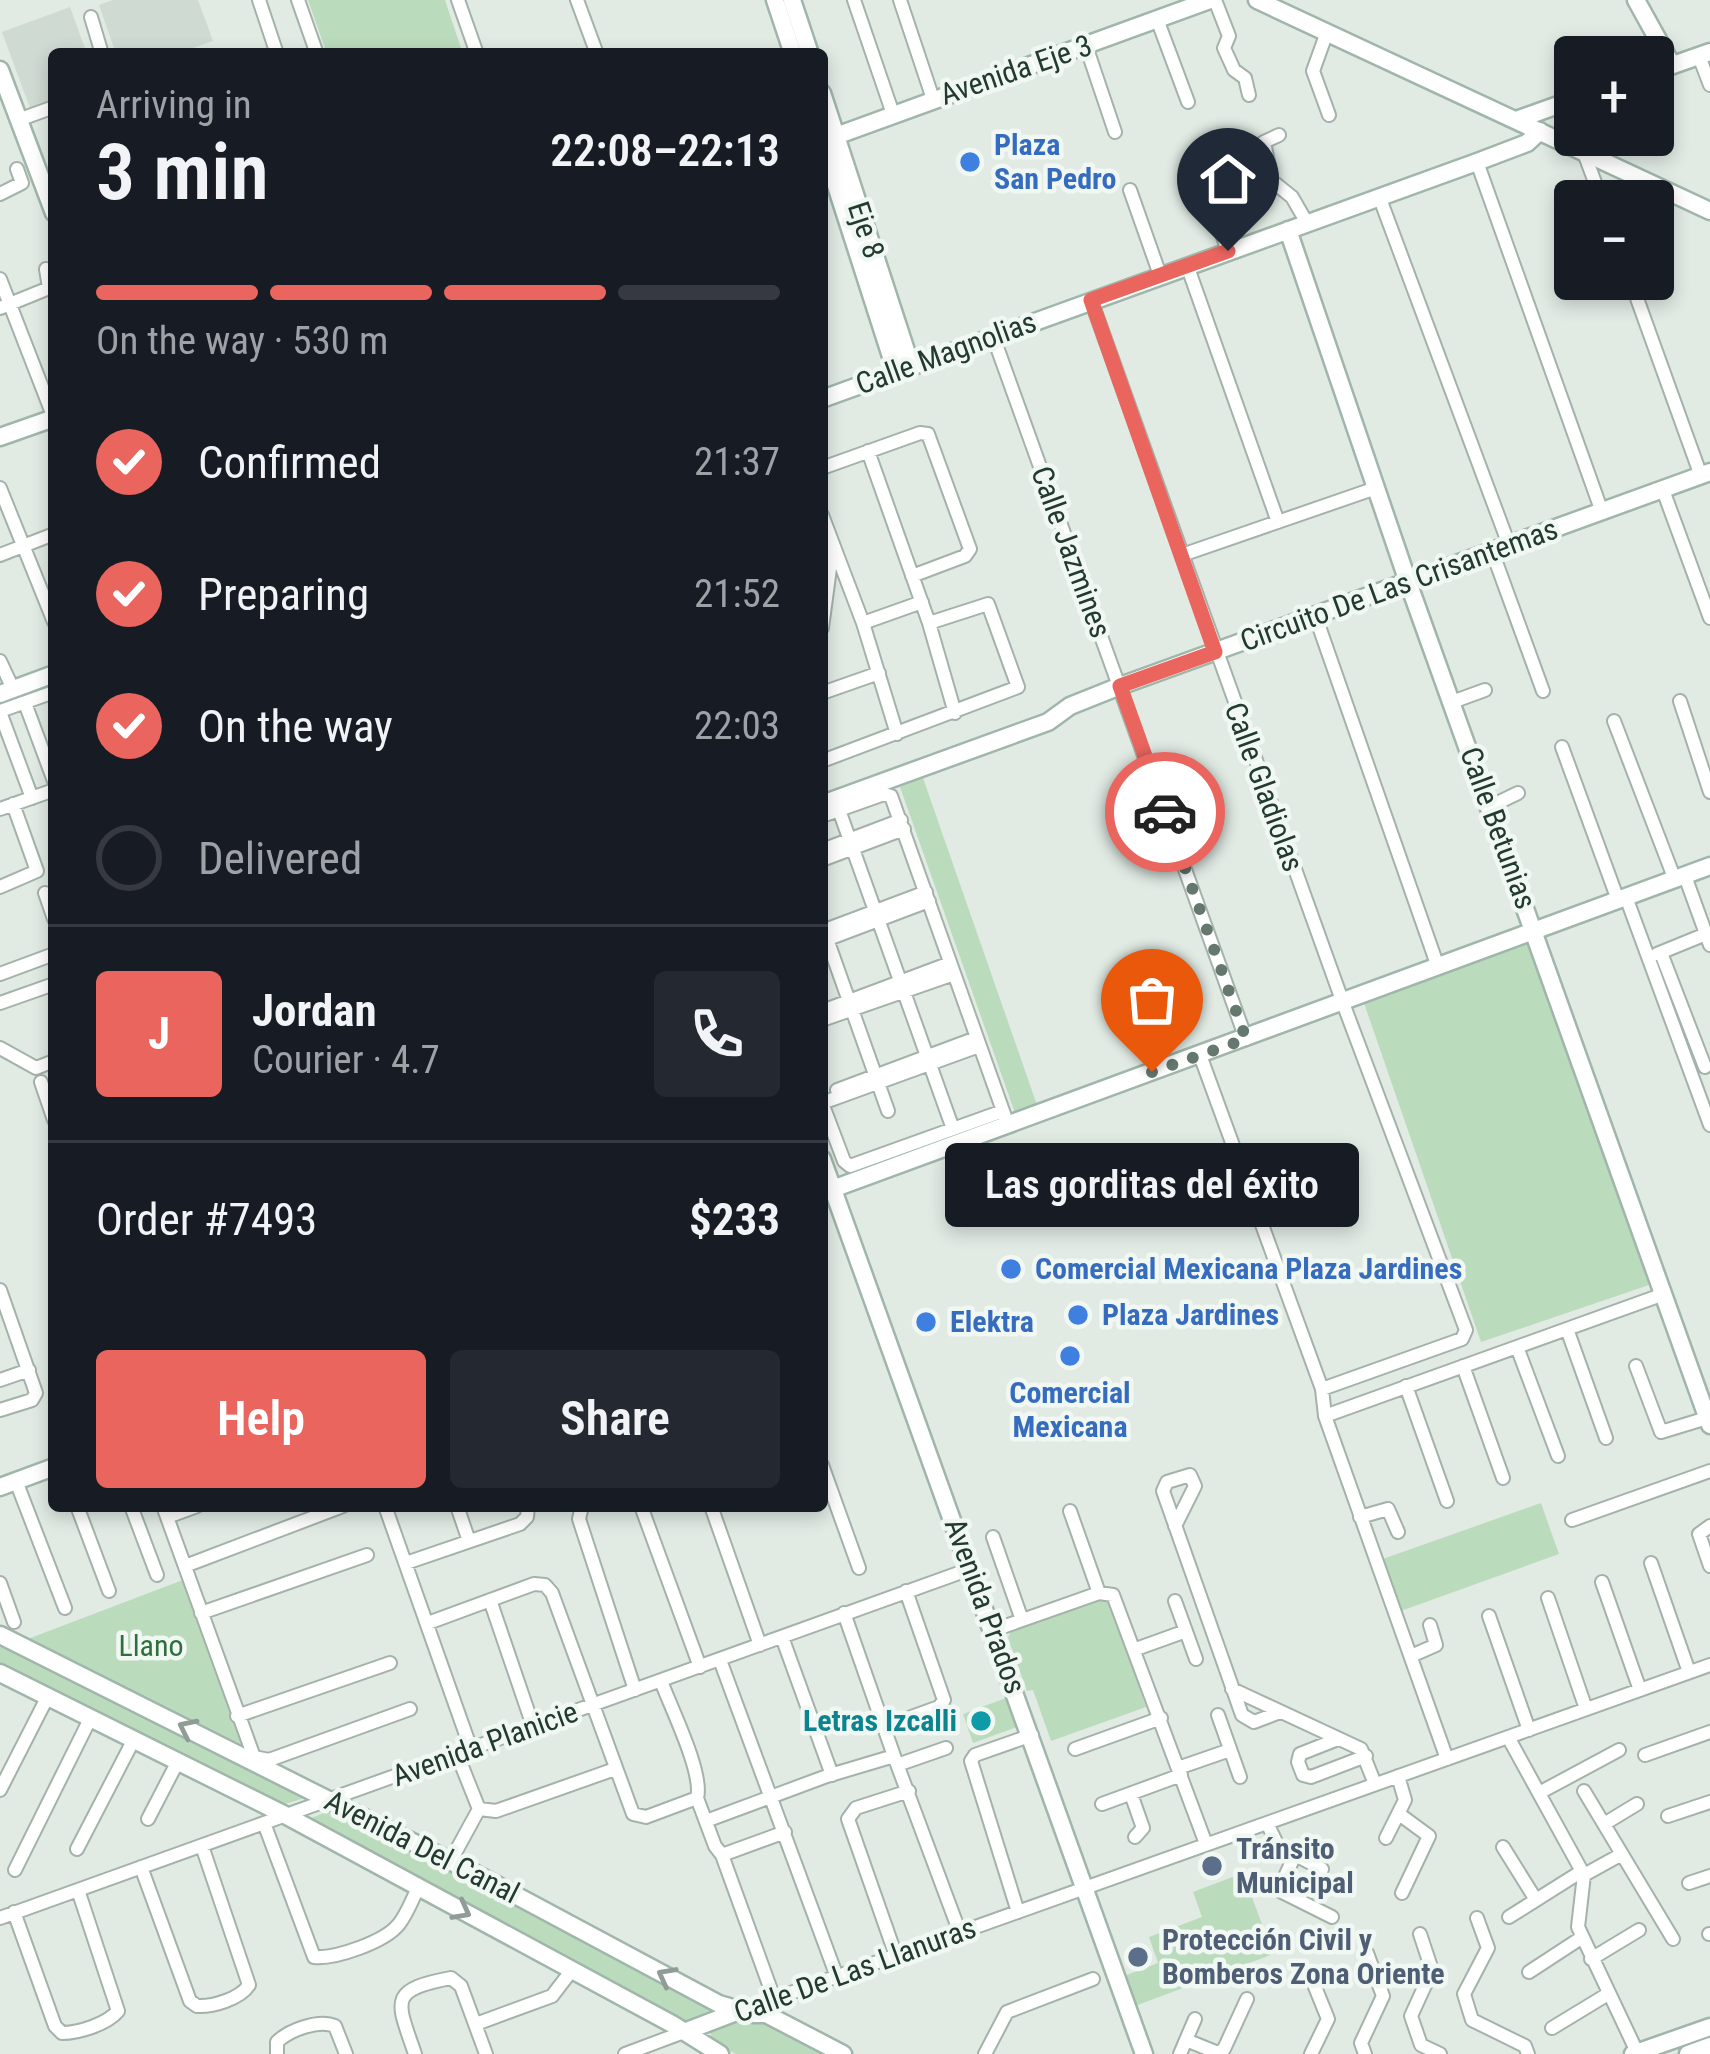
<!DOCTYPE html>
<html lang="en">
<head>
<meta charset="utf-8">
<style>
	body { margin:0; font-family:"Roboto Condensed",sans-serif; background:#242831; color:#f1f3f6; height:100vh; display:flex; flex-direction:column; font-size:45px; white-space:nowrap }
	* { box-sizing:border-box; margin:0 }
	p { font-size:39px; color:#9ea1a6 }
	.icon { flex:none; width:66px; height:66px; fill:none; stroke:currentColor; stroke-width:2; stroke-linecap:round; stroke-linejoin:round }
	.map { position:relative; flex:1; overflow:hidden }
	.drawer { position:absolute; left:48px; top:48px; width:780px; height:1464px; display:flex; flex-direction:column; background:#171b24; border-radius:12px; box-shadow:0 6px 18px #0003 }
	.drawer>* { flex:none }
	.controls { position:absolute; left:1554px; top:36px; display:grid; gap:24px }
	.controls a { display:grid; place-items:center; width:120px; height:120px; border-radius:12px; background:#171b24; box-shadow:0 6px 18px #0003; font-size:60px }
	.pin { position:absolute; display:grid; place-items:center; width:102px; height:102px; color:#fff; margin:-123px -51px; border-radius:50% 50% 50% 0; rotate:-45deg; box-shadow:0 0 12px #0007 }
	.pin .icon { rotate:45deg }
	.courier { position:absolute; display:grid; place-items:center; width:120px; height:120px; margin:-60px; border:9px solid #eb655f; border-radius:50%; background:#fff; color:#222; box-shadow:0 3px 15px #0007 }
	.bubble { position:absolute; height:84px; border-radius:12px; background:#171b24; box-shadow:0 6px 18px #0003; font-size:39px; font-weight:600; line-height:84px; text-align:center }
	.overview em { font-style:normal; font-weight:600 }
	.overview div { display:flex; flex-direction:column-reverse }
	.overview { display:flex; align-items:center; justify-content:space-between; height:204px; padding:0 48px }
	h1 { font-size:78px; font-weight:600; line-height:90px }
	.bar { display:grid; grid-template-columns:repeat(4,1fr); gap:18px 12px; align-content:center; height:144px; padding:0 48px }
	.bar i { height:15px; border-radius:9px; background:#363941 }
	.bar .current { background:#eb655f }
	.bar p { grid-column:span 4 }
	.line { display:flex; align-items:center; gap:30px; padding:0 48px; border-top:3px solid #363941 }
	.line div { flex:1 }
	.round { display:grid; place-items:center; flex:none; width:126px; height:126px; border-radius:12px; background:#242831 }
	ol { padding:0 48px; list-style:none }
	li { display:flex; align-items:center; gap:36px; height:132px }
	li p { margin-inline-start:auto }
	li .icon { padding:12px; border-radius:50%; background:#eb655f; color:#fff; stroke-width:4 }
	li:last-child { color:#9ea1a6 }
	li i { width:66px; height:66px; border:6px solid #363941; border-radius:50% }
	.button { display:flex; gap:24px; margin-top:auto; padding:24px 48px }
	.button a { flex:1; height:138px; border-radius:12px; background:#eb655f; color:#fff; font-size:48px; font-weight:600; line-height:138px; text-align:center }
	.button a+a { background:#242831; color:#f1f3f6 }
	.map>svg:first-child { display:block }
</style>
</head>
<body>
<div class="map">
<svg width="1710" height="2054" viewBox="0 0 1710 2054">
	<rect width="100%" height="100%" fill="#e1ebe4"/>
	<!-- built -->
	<path fill="#cfdad3" d="M 113,0 L 198,0 L 213,41 L 176,54 L 116,54 L 99,5 Z
		M 70,7 L 87,54 L 54,54 L 54,99 L 30,108 L 2,32 Z"/>
	<!-- green -->
	<path fill="#bbdbbd" d="M 308,0 L 445,0 L 463,54 L 327,54 Z
		M 923,778 L 1037,1105 L 1015,1113 L 900,787 Z
		M 1529,944 L 1649,1285 L 1481,1342 L 1364,1003 Z
		M 1541,1503 L 1559,1554 L 1398,1612 L 1380,1560 Z
		M 183,1580 L 243,1745 L 25,1640 Z
		M 1102,1597 L 1110,1603 L 1146,1707 L 1051,1741 L 1033,1690 L 1027,1691 L 1008,1638 L 1012,1629 Z
		M 0,1642 L 311,1796 L 285,1804 L 0,1664 Z
		M 1006,1698 L 1017,1727 L 973,1743 L 963,1714 Z
		M 334,1809 L 716,2012 L 679,2029 L 309,1819 Z
		M 1243,1873 L 1273,1954 L 1135,2006 L 1124,1976 L 1158,1963 L 1149,1937 L 1202,1917 L 1193,1892 Z
		M 739,2018 L 767,2019 L 831,2054 L 736,2054 L 713,2042 L 709,2028 Z"/>
	<g fill="none" stroke-linecap="round" stroke-linejoin="round">
		<defs>
			<path id="street" d="M 259,0 L 277,54
				M 298,0 L 317,54
				M 458,0 L 477,54
				M 577,0 L 597,54
				M 854,0 L 893,114
				M 900,0 L 933,99
				M 1215,0 L 1229,36 L 1224,48 L 1234,70 L 1245,78 L 1249,95
				M 91,17 L 102,54
				M 1157,19 L 1188,102
				M 1327,32 L 1313,71 L 1329,115
				M 1086,46 L 1115,132
				M 1699,56 L 1710,85
				M 18,120 L 54,107
				M 1279,135 L 1264,142 L 1272,181 L 1292,197 L 1307,223
				M 1584,153 L 1602,201
				M 1477,162 L 1602,512
				M 1199,168 L 1228,251
				M 1130,190 L 1160,275
				M 0,194 L 22,183 L 17,169
				M 1379,196 L 1509,545
				M 1187,265 L 1278,522
				M 0,279 L 54,418
				M 1630,279 L 1701,476
				M 1091,300 L 1343,1003 L 1466,1330 L 1462,1339 L 1322,1389
				M 0,308 L 49,288 L 46,269
				M 993,336 L 1246,1039
				M 868,451 L 929,623 L 955,713
				M 822,468 L 920,433 L 928,434 L 970,549 L 965,556 L 912,576
				M 0,488 L 54,622
				M 1663,490 L 1710,618
				M 822,515 L 863,623 L 897,734
				M 1492,551 L 1543,691
				M 0,555 L 54,534
				M 1182,555 L 1376,488
				M 1315,615 L 1438,967
				M 863,623 L 922,602
				M 822,628 L 833,546
				M 0,661 L 13,689
				M 822,693 L 879,673
				M 1680,701 L 1710,792
				M 1452,702 L 1485,690
				M 25,703 L 54,781
				M 0,711 L 54,692
				M 0,712 L 32,798
				M 1614,721 L 1675,880
				M 1562,747 L 1618,900
				M 822,761 L 1018,687 L 988,604 L 929,623
				M 1491,806 L 1518,793
				M 0,809 L 54,790
				M 839,810 L 953,1129
				M 822,816 L 884,794 L 891,796 L 1008,1125
				M 822,850 L 901,820
				M 822,860 L 904,829
				M 1685,876 L 1710,945
				M 0,887 L 37,871 L 13,804
				M 45,893 L 54,919
				M 1626,897 L 1710,1125
				M 822,925 L 888,1111
				M 822,931 L 926,892
				M 823,941 L 929,901
				M 1661,953 L 1705,1067
				M 1657,954 L 1706,934
				M 0,974 L 54,954
				M 0,1003 L 54,984
				M 822,1011 L 950,963
				M 822,1020 L 954,974
				M 0,1048 L 36,1068 L 54,1061
				M 1200,1055 L 1322,1389 L 1325,1416 L 1447,1759
				M 41,1082 L 54,1120
				M 837,1090 L 976,1038
				M 822,1103 L 844,1161 L 850,1166 L 1003,1111
				M 822,1103 L 979,1046
				M 0,1290 L 36,1393 L 32,1400 L 0,1410
				M 1567,1329 L 1606,1438
				M 1517,1347 L 1558,1456
				M 1463,1366 L 1503,1478
				M 1636,1366 L 1661,1432 L 1707,1418
				M 0,1380 L 29,1370
				M 1406,1386 L 1447,1501
				M 1325,1416 L 1664,1294
				M 822,1465 L 859,1568
				M 16,1481 L 65,1608
				M 77,1506 L 109,1591
				M 131,1506 L 157,1575
				M 163,1506 L 254,1757 L 269,1760 L 410,1709
				M 385,1506 L 471,1749
				M 457,1506 L 469,1541
				M 582,1506 L 579,1519 L 635,1690
				M 641,1506 L 700,1667
				M 711,1506 L 760,1645
				M 1070,1511 L 1099,1593
				M 167,1517 L 197,1506
				M 1360,1517 L 1388,1509 L 1398,1532
				M 1572,1520 L 1710,1471
				M 1175,1526 L 1195,1486 L 1190,1475 L 1167,1482 L 1163,1491 L 1242,1715 L 1254,1722 L 1280,1712
				M 1710,1526 L 1699,1534 L 1710,1566
				M 993,1537 L 1022,1620
				M 406,1563 L 520,1524 L 527,1517 L 528,1506
				M 1651,1563 L 1689,1672
				M 185,1566 L 343,1506
				M 1602,1582 L 1640,1690
				M 0,1583 L 14,1622
				M 1548,1598 L 1586,1709
				M 490,1600 L 533,1726
				M 1175,1601 L 1196,1659
				M 201,1613 L 367,1555
				M 1489,1616 L 1529,1730
				M 428,1623 L 534,1584 L 545,1585 L 552,1593 L 633,1814 L 646,1817 L 697,1798
				M 994,1630 L 1099,1593 L 1113,1595 L 1206,1844
				M 782,1637 L 832,1775
				M 1136,1649 L 1186,1631
				M 1411,1656 L 1436,1645 L 1430,1625
				M 720,1660 L 837,1977
				M 661,1681 C 671,1708 704,1774 697,1798 L 715,1846 L 722,1855 L 775,2001
				M 1232,1689 L 1361,1749 L 1375,1784
				M 1218,1715 L 1240,1777
				M 237,1716 L 390,1663
				M 884,1727 L 939,1707 L 944,1700 L 906,1591
				M 1508,1737 L 1584,1875 L 1578,1927 L 1637,2052
				M 1338,1739 L 1300,1754 L 1298,1762 L 1303,1775 L 1311,1777 L 1366,1756
				M 1075,1749 L 1161,1718
				M 457,1754 L 479,1809
				M 1645,1755 L 1710,1732
				M 894,1756 L 960,1933
				M 900,1764 L 946,1748
				M 1178,1768 L 1230,1750
				M 0,1790 L 47,1698
				M 1584,1791 L 1673,1939
				M 1539,1793 L 1619,1750
				M 1131,1794 L 1143,1828 L 1135,1837
				M 1102,1804 L 1181,1775
				M 479,1809 L 496,1811 L 615,1769
				M 1399,1814 L 1429,1836 L 1402,1893
				M 1668,1816 L 1710,1802
				M 148,1819 L 177,1763
				M 706,1821 L 827,1776 L 894,1756 L 844,1613
				M 264,1823 L 314,1957 C 335,1959 385,1942 399,1924 C 407,1914 412,1900 418,1888
				M 1267,1823 L 1278,1846 L 1322,1869
				M 1604,1824 L 1637,1804
				M 1386,1838 L 1405,1800 L 1398,1776
				M 1503,1847 L 1536,1900
				M 77,1849 L 133,1741
				M 722,1855 L 785,1832
				M 1295,1855 L 1281,1885 L 1282,1892 L 1332,1917
				M 450,1862 L 479,1809
				M 141,1867 L 190,2001 L 197,2006 C 212,2007 240,1999 249,1985 L 202,1846
				M 15,1870 L 90,1719
				M 1584,1875 L 1622,1854
				M 1689,1883 L 1710,1876
				M 14,1912 L 55,2026 L 62,2033 C 79,2033 107,2024 118,2011 L 78,1890
				M 1018,1912 L 971,1761 L 975,1755 L 1032,1735
				M 1509,1917 L 1582,1871
				M 0,1918 L 970,1569
				M 1477,1918 L 1488,1948 L 1464,1994 L 1472,2020 L 1525,2046 L 1528,2054
				M 1420,1934 L 1432,1970 L 1411,2016 L 1421,2045 L 1440,2054
				M 1709,1934 L 1710,1934
				M 896,1956 L 848,1819 L 856,1808 L 909,1791
				M 1591,1959 L 1639,1930
				M 1529,1972 L 1581,1938
				M 754,2006 L 1710,1665
				M 476,2024 L 552,1996 L 572,1970
				M 1552,2028 L 1608,1994
				M 1186,2040 L 1218,2053 L 1224,2049 L 1247,1999
				M 277,2054 L 277,2042 C 289,2030 319,2019 335,2026 L 346,2054
				M 415,2054 C 397,2001 387,1990 451,1978 L 461,1986 L 486,2054
				M 625,2054 L 684,2032
				M 985,2054 L 1007,2012 L 1093,1979
				M 1180,2054 L 1195,2019
				M 1311,2054 L 1328,2019 L 1311,1977
				M 1365,2054 L 1361,2043 L 1383,1996 L 1367,1953"/>
			<path id="secondary" d="M 775,0 L 793,54
				M 792,0 L 810,54
				M 1257,0 L 1710,211
				M 1636,0 L 1672,65
				M 0,70 L 54,213
				M 1653,72 L 1710,52
				M 822,93 L 911,366
				M 1516,120 L 1575,99
				M 822,141 L 1210,0
				M 822,142 L 896,372
				M 1288,230 L 1408,582 L 1710,1425
				M 822,399 L 1477,162 L 1527,143 L 1540,131
				M 0,437 L 54,418
				M 0,694 L 54,674
				M 822,804 L 1048,722 L 1070,706 L 1120,686 L 1710,472
				M 822,1159 L 1144,2054
				M 827,1191 L 1710,866
				M 0,1487 L 54,1467
				M 0,1635 L 476,1874 L 719,2004 L 753,2014 L 766,2014 L 843,2054
				M 0,1673 L 285,1815 L 672,2024 L 720,2054
				M 684,2032 L 739,2011
				M 1633,2054 L 1710,2027
				M 1688,2054 L 1710,2046"/>
		</defs>
		<!-- street casing -->
		<use href="#street" stroke="#a4b2aa" stroke-width="16"/>
		<!-- secondary casing -->
		<use href="#secondary" stroke="#a0b6aa" stroke-width="21"/>
		<!-- street -->
		<use href="#street" stroke="#fff" stroke-width="12"/>
		<!-- secondary -->
		<use href="#secondary" stroke="#fff" stroke-width="16"/>
	</g>
	<!-- one-way arrows -->
	<defs><path id="oneway-chevron" d="M-2-3.5L2.5 0L-2 3.5" fill="none" stroke-width="1.6" stroke-linecap="round" stroke-linejoin="round" transform="scale(3)"/></defs>
	<g stroke="#909c97">
		<use href="#oneway-chevron" transform="translate(187 1728) rotate(-154)"/>
		<use href="#oneway-chevron" transform="translate(462 1911) rotate(28)"/>
		<use href="#oneway-chevron" transform="translate(666 1976) rotate(-152)"/>
	</g>
	<g fill="none" stroke-linecap="round" stroke-linejoin="round">
		<!-- done -->
		<path stroke="#65786e" stroke-width="12" stroke-dasharray="0 21.6" d="M 1152,1072 L 1246,1039 L 1165,812"/>
		<!-- route -->
		<path stroke="#eb655f" stroke-width="15" d="M 1165,812 L 1120,686 L 1215,652 L 1091,300 L 1228,251"/>
	</g>
	<!-- markers -->
	<g fill="#3f7fe0" stroke="#f1f7f3" stroke-width="4.5">
		<circle cx="970" cy="162" r="12"/>
		<circle cx="1011" cy="1269" r="12"/>
		<circle cx="1078" cy="1315" r="12"/>
		<circle cx="926" cy="1322" r="12"/>
		<circle cx="1070" cy="1356" r="12"/>
	</g>
	<circle fill="#0f9aa8" stroke="#f1f7f3" stroke-width="4.5" cx="981" cy="1721" r="12"/>
	<g fill="#5c6f8a" stroke="#f1f7f3" stroke-width="4.5">
		<circle cx="1212" cy="1866" r="12"/>
		<circle cx="1138" cy="1957" r="12"/>
	</g>
	<g text-anchor="middle" stroke-width="9" stroke-linejoin="round" paint-order="stroke">
		<!-- street labels -->
		<g font-size="30" fill="#223a2f" stroke="#f1f7f3">
			<text transform="translate(1016 70) rotate(-19)" y="10">Avenida Eje 3</text>
			<text transform="translate(866 230) rotate(72)" y="10">Eje 8</text>
			<text transform="translate(946 353) rotate(-20)" y="10">Calle Magnolias</text>
			<text transform="translate(1071 552) rotate(70)" y="10">Calle Jazmines</text>
			<text transform="translate(1399 585) rotate(-20)" y="10">Circuito De Las Crisantemas</text>
			<text transform="translate(1264 787) rotate(70)" y="10">Calle Gladiolas</text>
			<text transform="translate(1498 828) rotate(70)" y="10">Calle Betunias</text>
			<text transform="translate(985 1606) rotate(70)" y="10">Avenida Prados</text>
			<text transform="translate(485 1744) rotate(-20)" y="10">Avenida Planicie</text>
			<text transform="translate(422 1847) rotate(27)" y="10">Avenida Del Canal</text>
			<text transform="translate(855 1970) rotate(-20)" y="10">Calle De Las Llanuras</text>
		</g>
		<!-- shop labels -->
		<g font-size="30" font-weight="bold" fill="#366cbe" stroke="#f1f7f3" text-anchor="start">
			<text x="994" y="155">Plaza<tspan x="994" dy="34">San Pedro</tspan></text>
			<text x="1035" y="1279">Comercial Mexicana Plaza Jardines</text>
			<text x="1102" y="1325">Plaza Jardines</text>
			<text x="950" y="1332">Elektra</text>
			<text x="1070" y="1403" text-anchor="middle">Comercial<tspan x="1070" dy="34">Mexicana</tspan></text>
		</g>
		<!-- park labels -->
		<g font-size="30" fill="#2e6f3b" stroke="#f1f7f3">
			<text x="151" y="1656">Llano</text>
		</g>
		<!-- culture labels -->
		<g font-size="30" font-weight="bold" fill="#0d838f" stroke="#f1f7f3" text-anchor="end">
			<text x="957" y="1731">Letras Izcalli</text>
		</g>
		<!-- service labels -->
		<g font-size="30" font-weight="bold" fill="#4e5e75" stroke="#f1f7f3" text-anchor="start">
			<text x="1236" y="1859">Tránsito<tspan x="1236" dy="34">Municipal</tspan></text>
			<text x="1162" y="1950">Protección Civil y<tspan x="1162" dy="34">Bomberos Zona Oriente</tspan></text>
		</g>
	</g>
</svg>
<div class="controls">
<a>+</a>
<a>−</a>
</div>
<div class="pin" style="left:1152px;top:1072px;background:#ea580c"><svg class="icon" aria-label="bag" viewBox="0 0 24 24"><path d="M5 8h14l-1 12H6zM9 8a3 3 0 0 1 6 0"/></svg></div>
<div class="pin" style="left:1228px;top:251px;background:#1f2937"><svg class="icon" aria-label="home" viewBox="0 0 24 24"><path d="M3 11l9-7 9 7M6 9v11h12V9"/></svg></div>
<div class="courier" style="left:1165px;top:812px"><svg class="icon" aria-label="car" viewBox="0 0 24 24"><path d="M5 17H2v-5l4-1 3-4h7l3 4 3 1v5h-3M9 17h6M6 11h13"/><circle cx="7" cy="17" r="2"/><circle cx="17" cy="17" r="2"/></svg></div>
<div class="bubble" style="left:945px;top:1143px;width:414px">Las gorditas del éxito</div>
<section class="drawer">
<div class="overview"><div><h1>3 min</h1><p>Arriving in</p></div><em>22:08–22:13</em></div>
<div class="bar"><i class="current"></i><i class="current"></i><i class="current"></i><i></i><p>On the way · 530 m</p></div>
<ol>
<li><svg class="icon" aria-label="check" viewBox="0 0 24 24"><path d="M5 12l5 5 9-10"/></svg>Confirmed<p>21:37</p></li>
<li><svg class="icon" aria-label="check" viewBox="0 0 24 24"><path d="M5 12l5 5 9-10"/></svg>Preparing<p>21:52</p></li>
<li><svg class="icon" aria-label="check" viewBox="0 0 24 24"><path d="M5 12l5 5 9-10"/></svg>On the way<p>22:03</p></li>
<li><i></i>Delivered</li>
</ol>
<div class="line" style="height:216px"><b class="round" style="background:#eb655f;color:#fff">J</b><div><b>Jordan</b><p>Courier · 4.7</p></div><a class="round"><svg class="icon" aria-label="phone" viewBox="0 0 24 24"><path d="M5 4h4l2 5-3 2q2 4 5 5l2-3 5 2v4C11 20 4 13 5 4z"/></svg></a></div>
<div class="line" style="height:156px"><div>Order #7493</div><b>$233</b></div>
<div class="button"><a>Help</a><a>Share</a></div>
</section>
</div>
</body>
</html>
